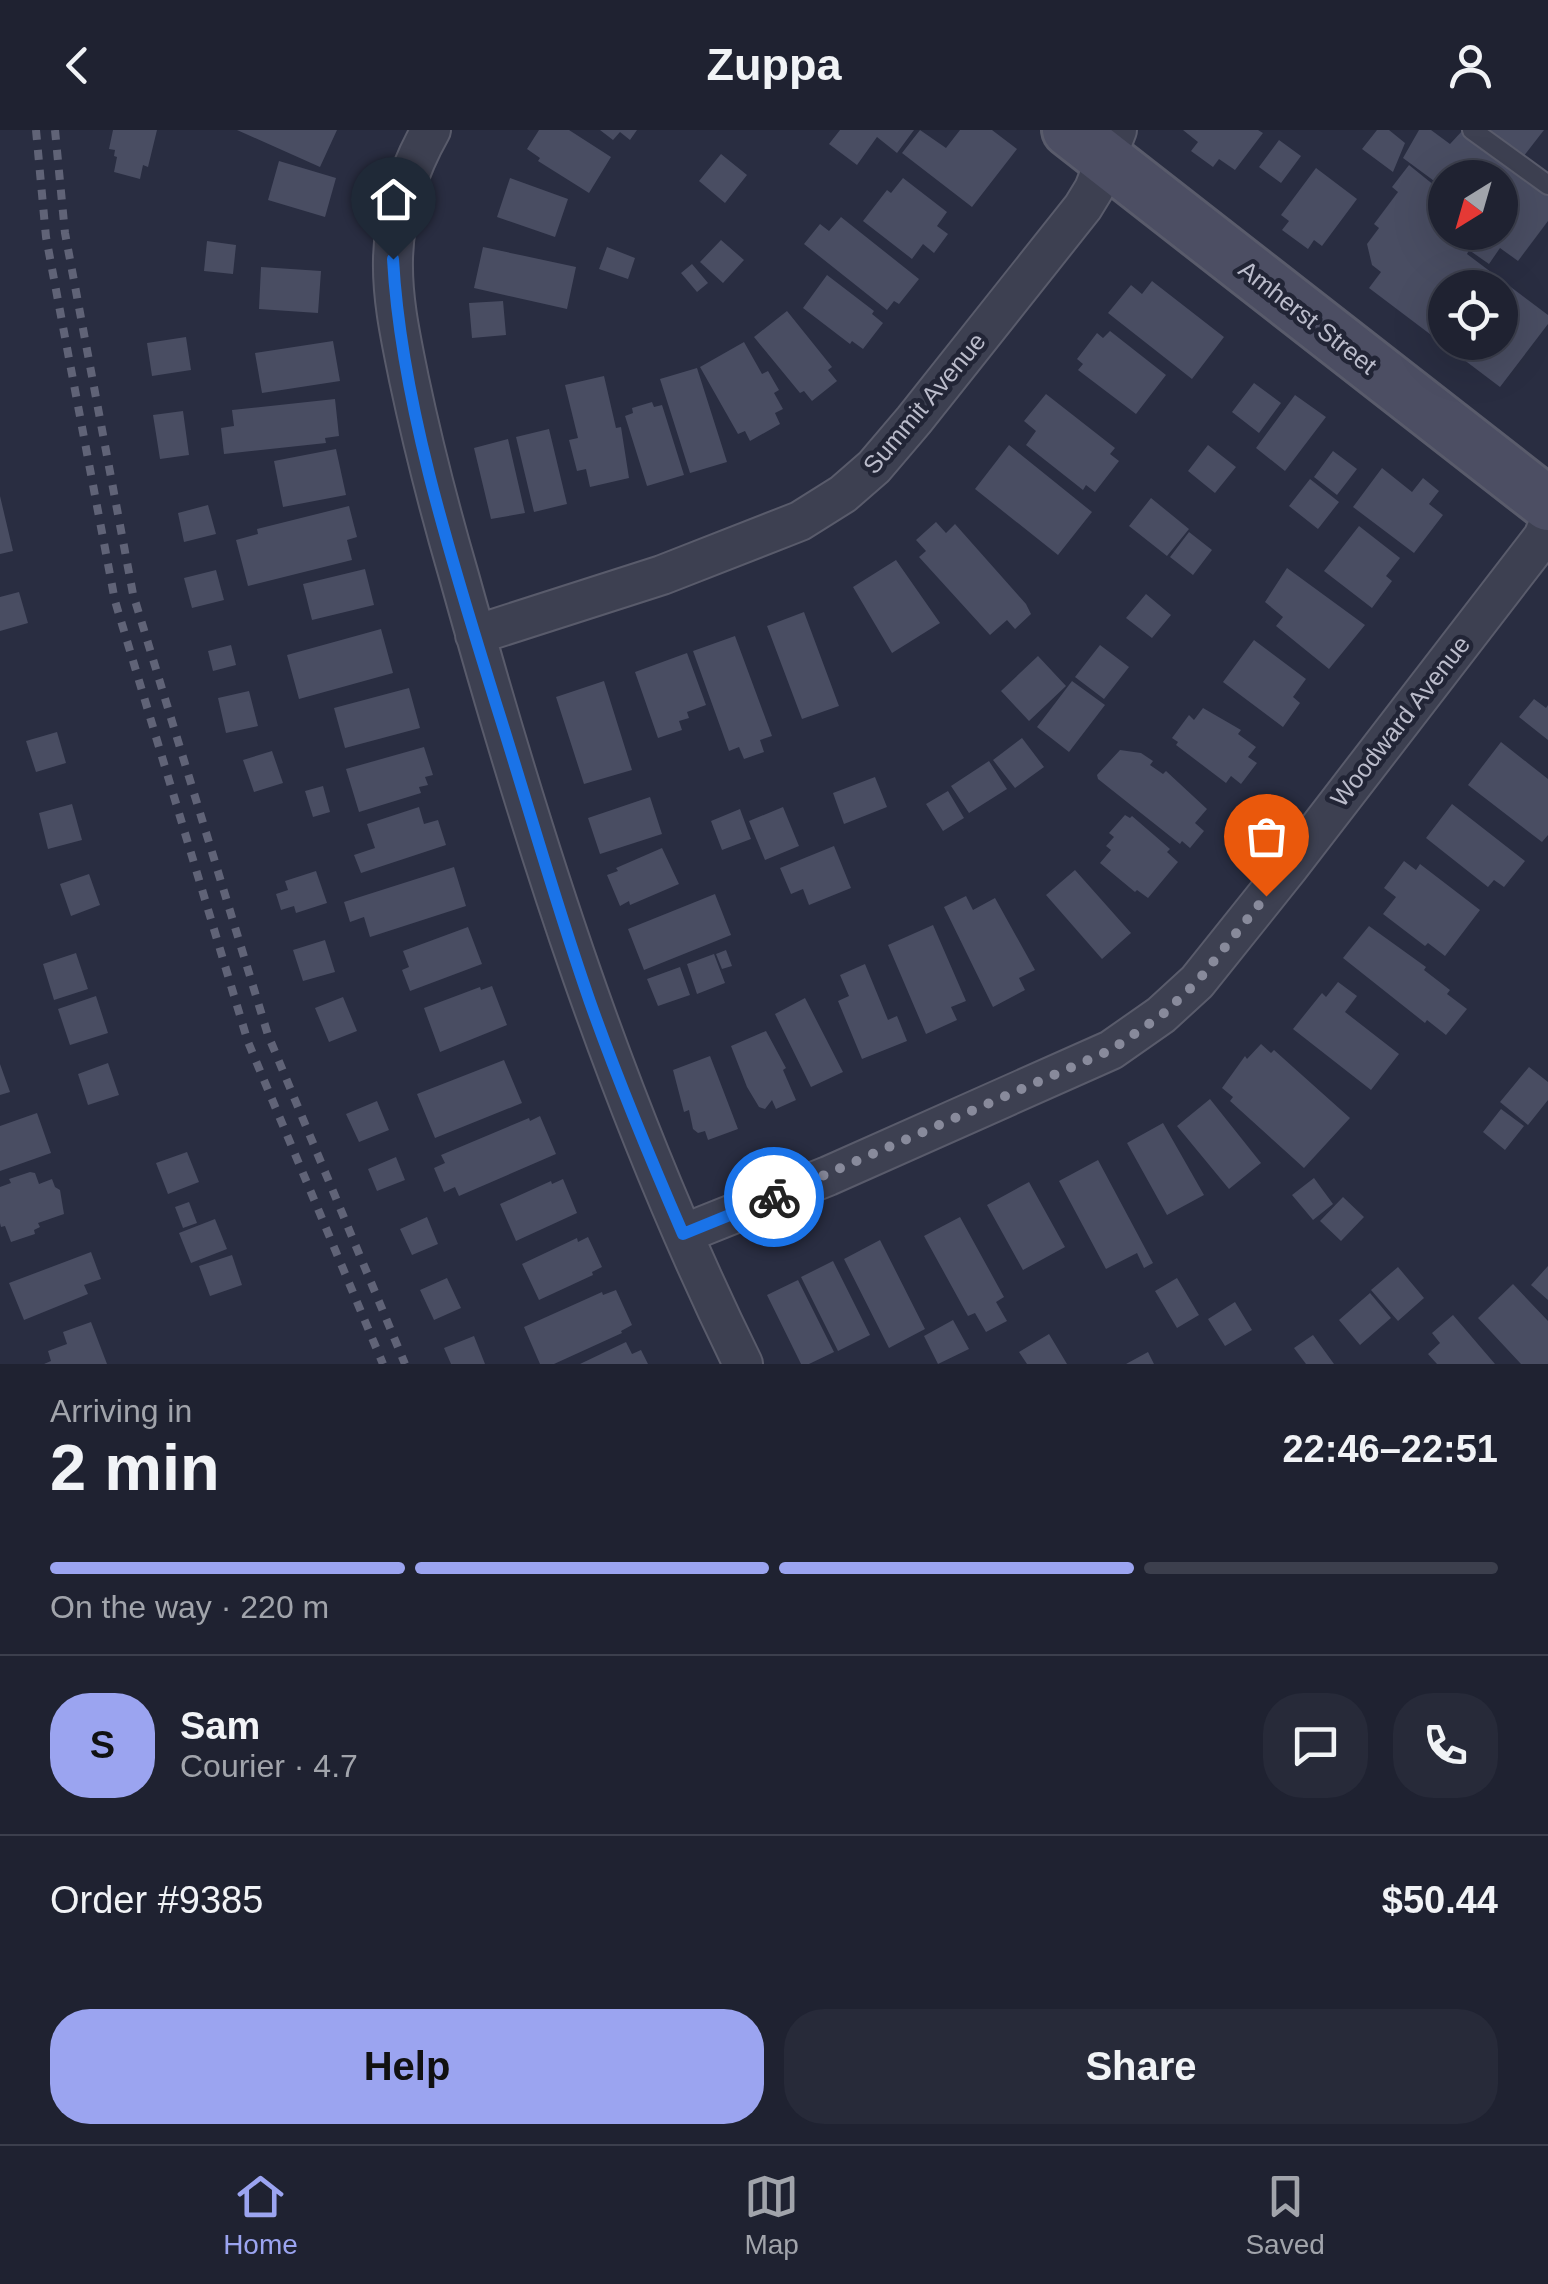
<!DOCTYPE html>
<html lang="en">
<head>
<meta charset="utf-8">
<style>
	body { margin:0; font-family:Helvetica,sans-serif; background:#272a39; color:#f1f3f6; height:100vh; display:flex; flex-direction:column; font-size:38px; white-space:nowrap }
	* { box-sizing:border-box; margin:0 }
	p { font-size:32px; color:#a1a4ab }
	.icon { flex:none; width:55px; height:55px; fill:none; stroke:currentColor; stroke-width:2; stroke-linecap:round; stroke-linejoin:round }
	.map { position:relative; height:1234px; overflow:hidden }
	.side { display:flex; flex-direction:column; background:#1f2231; flex:1 }
	.side>* { flex:none }
	.needle { width:65px; rotate:217deg }
	.tools { position:absolute; left:1428px; top:30px; display:grid; gap:20px }
	.tools a { display:grid; place-items:center; width:90px; height:90px; border-radius:50%; background:#1f2231; box-shadow:0 10px 40px #0002,0 0 0 2px #3c3f4d; font-size:50px }
	.pin { position:absolute; display:grid; place-items:center; width:85px; height:85px; color:#fff; margin:-102px -42px; border-radius:50% 50% 50% 0; rotate:-45deg; box-shadow:0 0 10px #0007 }
	.pin .icon { rotate:45deg }
	.courier { position:absolute; display:grid; place-items:center; width:100px; height:100px; margin:-50px; border:8px solid #1a73e8; border-radius:50%; background:#fff; color:#222; box-shadow:0 2px 12px #0007 }
	.head em { font-style:normal; font-weight:600 }
	.head div { display:flex; flex-direction:column-reverse }
	.head { display:flex; align-items:center; justify-content:space-between; height:170px; padding:0 50px }
	h1 { font-size:65px; font-weight:600; line-height:75px }
	.bar { display:grid; grid-template-columns:repeat(4,1fr); gap:15px 10px; align-content:center; height:120px; padding:0 50px }
	.bar i { height:12px; border-radius:8px; background:#3c3f4d }
	.bar .selected { background:#9ba4f0 }
	.bar p { grid-column:span 4 }
	.line { display:flex; align-items:center; gap:25px; padding:0 50px; border-top:2px solid #3c3f4d }
	.line div { flex:1 }
	.round { display:grid; place-items:center; flex:none; width:105px; height:105px; border-radius:40px; background:#272a39 }
	.primary-button { display:flex; gap:20px; margin-top:auto; padding:20px 50px }
	.primary-button a { flex:1; height:115px; border-radius:40px; background:#9ba4f0; color:#111; font-size:40px; font-weight:600; line-height:115px; text-align:center }
	.primary-button a+a { background:#272a39; color:#f1f3f6 }
	header { display:flex; justify-content:space-between; align-items:center; height:130px; padding:0 50px; background:#1f2231; font-size:45px; font-weight:600 }
	.dock { display:flex; justify-content:space-around; align-items:center; height:140px; border-top:2px solid #3c3f4d; background:#1f2231; font-size:28px; color:#a1a4ab }
	.dock a { display:grid; justify-items:center; gap:5px }
	.dock .selected { color:#9ba4f0 }
	.map>svg:first-child { display:block }
</style>
</head>
<body>
<header><svg class="icon" aria-label="back" viewBox="0 0 24 24"><path d="M15 5l-7 7 7 7"/></svg>Zuppa<svg class="icon" aria-label="person" viewBox="0 0 24 24"><circle cx="12" cy="8" r="4"/><path d="M4 21q1-7 8-7t8 7"/></svg></header>
<div class="map">
<svg width="1548" height="1234" viewBox="0 0 1548 1234">
	<rect width="100%" height="100%" fill="#292d41"/>
	<!-- building -->
	<path fill="#494d62" fill-rule="evenodd" d="M 113,0 L 157,0 L 148,37 L 143,35 L 140,49 L 114,42 L 117,27 L 114,26 L 115,20 L 109,19 Z
		M 237,0 L 337,0 L 320,37 Z
		M 539,0 L 569,0 L 611,27 L 589,63 L 538,31 L 540,28 L 527,19 Z
		M 600,0 L 637,0 L 630,10 L 620,2 L 613,10 Z
		M 840,0 L 914,0 L 897,23 L 877,7 L 857,35 L 829,14 Z
		M 920,0 L 946,18 L 960,0 L 992,0 L 1017,19 L 972,77 L 902,23 Z
		M 1183,0 L 1258,0 L 1263,3 L 1235,40 L 1219,29 L 1213,37 L 1191,21 L 1198,12 Z
		M 1377,0 L 1389,0 L 1405,13 L 1393,42 L 1362,19 Z
		M 1419,0 L 1431,0 L 1450,14 L 1463,0 L 1548,62 L 1548,91 L 1518,131 L 1500,118 L 1489,134 L 1469,120 L 1467,124 L 1548,185 L 1548,194 L 1500,257 L 1369,158 L 1381,142 L 1372,135 L 1367,114 L 1379,98 L 1374,94 L 1398,62 L 1392,57 L 1409,35 L 1445,64 L 1445,102 L 1471,102 L 1486,114 L 1489,110 L 1479,102 L 1500,102 L 1500,48 L 1445,48 L 1445,59 L 1403,28 ZM 1445,158 L 1500,158 L 1500,212 L 1445,212 Z
		M 1489,0 L 1544,0 L 1523,27 Z
		M 1279,10 L 1301,26 L 1281,53 L 1259,37 Z
		M 721,24 L 747,45 L 725,73 L 699,51 Z
		M 279,31 L 336,48 L 325,87 L 268,70 Z
		M 1316,38 L 1357,69 L 1322,116 L 1314,110 L 1308,119 L 1282,100 L 1289,91 L 1281,85 Z
		M 510,48 L 568,69 L 555,107 L 497,87 Z
		M 903,48 L 947,82 L 937,96 L 948,104 L 934,123 L 923,114 L 912,129 L 863,91 L 887,60 L 891,63 Z
		M 841,87 L 919,149 L 899,174 L 894,171 L 887,180 L 804,114 L 820,94 L 829,101 Z
		M 721,110 L 744,130 L 723,153 L 700,132 Z
		M 207,111 L 236,115 L 233,144 L 204,141 Z
		M 483,117 L 576,137 L 567,179 L 474,158 Z
		M 607,117 L 635,128 L 628,149 L 599,139 Z
		M 692,134 L 708,153 L 697,162 L 681,143 Z
		M 261,137 L 321,141 L 318,183 L 259,179 Z
		M 827,145 L 874,181 L 872,184 L 883,193 L 863,219 L 852,211 L 850,214 L 803,178 Z
		M 1152,151 L 1224,207 L 1192,249 L 1108,183 L 1131,155 L 1142,164 Z
		M 503,171 L 506,205 L 472,208 L 469,173 Z
		M 787,181 L 832,237 L 828,240 L 837,251 L 812,271 L 804,261 L 800,263 L 754,207 Z
		M 1110,201 L 1166,245 L 1136,284 L 1078,240 L 1083,234 L 1077,229 L 1097,203 L 1103,208 Z
		M 186,207 L 191,240 L 152,246 L 147,213 Z
		M 333,211 L 340,251 L 262,263 L 255,223 Z
		M 744,212 L 762,244 L 768,241 L 779,260 L 774,263 L 783,279 L 775,283 L 780,294 L 750,311 L 745,301 L 738,304 L 700,237 Z
		M 697,238 L 727,332 L 690,343 L 660,249 Z
		M 604,246 L 616,298 L 621,297 L 629,348 L 590,357 L 586,339 L 577,341 L 569,310 L 578,308 L 565,255 Z
		M 1254,253 L 1281,273 L 1259,303 L 1232,282 Z
		M 1046,264 L 1115,318 L 1110,324 L 1119,331 L 1095,362 L 1086,355 L 1083,360 L 1026,315 L 1036,301 L 1024,291 Z
		M 1295,265 L 1326,287 L 1285,341 L 1256,318 Z
		M 335,269 L 339,306 L 325,308 L 326,313 L 224,324 L 221,298 L 234,296 L 232,280 Z
		M 652,272 L 654,277 L 662,275 L 684,345 L 647,356 L 625,286 L 633,283 L 632,278 Z
		M 183,281 L 189,325 L 160,329 L 153,285 Z
		M 549,299 L 567,374 L 534,382 L 516,307 Z
		M 508,309 L 525,383 L 491,389 L 474,318 Z
		M 1009,315 L 1092,382 L 1058,425 L 975,359 Z
		M 1208,315 L 1236,337 L 1215,363 L 1188,341 Z
		M 336,319 L 346,365 L 283,377 L 274,331 Z
		M 1333,321 L 1357,339 L 1337,365 L 1314,347 Z
		M 1382,338 L 1412,362 L 1423,348 L 1439,361 L 1429,374 L 1443,385 L 1414,423 L 1353,377 Z
		M 1310,349 L 1339,372 L 1318,399 L 1289,376 Z
		M 0,366 L 13,421 L 0,424 Z
		M 1151,368 L 1189,399 L 1167,426 L 1129,396 Z
		M 208,375 L 216,404 L 184,412 L 178,383 Z
		M 349,376 L 357,407 L 347,410 L 352,430 L 248,456 L 236,410 L 258,404 L 257,399 Z
		M 936,392 L 946,403 L 955,394 L 1026,474 L 1031,484 L 1015,499 L 1007,490 L 990,505 L 919,427 L 926,421 L 916,410 Z
		M 1359,396 L 1400,428 L 1386,446 L 1392,451 L 1372,478 L 1324,441 Z
		M 1189,402 L 1212,420 L 1193,445 L 1170,427 Z
		M 896,430 L 940,493 L 892,523 L 853,457 Z
		M 1287,438 L 1365,495 L 1329,539 L 1276,496 L 1283,487 L 1265,472 Z
		M 365,439 L 374,475 L 312,490 L 303,454 Z
		M 216,440 L 224,470 L 192,478 L 184,448 Z
		M 19,462 L 28,493 L 0,501 L 0,467 Z
		M 1146,464 L 1171,485 L 1152,508 L 1126,488 Z
		M 804,482 L 839,576 L 802,589 L 767,496 Z
		M 381,499 L 393,543 L 299,569 L 287,525 Z
		M 735,506 L 772,606 L 760,610 L 764,622 L 744,629 L 739,617 L 729,621 L 693,521 Z
		M 1254,510 L 1306,549 L 1293,567 L 1300,573 L 1283,597 L 1223,552 Z
		M 231,515 L 236,535 L 213,541 L 208,521 Z
		M 1100,515 L 1129,537 L 1104,569 L 1075,547 Z
		M 687,523 L 706,575 L 687,582 L 689,588 L 679,591 L 682,600 L 658,608 L 635,542 Z
		M 1038,526 L 1066,556 L 1029,591 L 1001,561 Z
		M 604,551 L 632,640 L 584,654 L 556,567 Z
		M 1072,551 L 1105,575 L 1069,622 L 1037,597 Z
		M 409,558 L 420,598 L 345,618 L 334,578 Z
		M 249,561 L 258,596 L 226,603 L 218,568 Z
		M 1534,569 L 1546,578 L 1548,575 L 1548,610 L 1519,587 Z
		M 1203,578 L 1241,600 L 1238,604 L 1256,617 L 1248,627 L 1257,633 L 1241,654 L 1231,646 L 1226,653 L 1176,615 L 1178,612 L 1172,608 L 1189,585 L 1194,590 Z
		M 57,602 L 66,633 L 36,642 L 26,611 Z
		M 1022,608 L 1044,637 L 1015,658 L 993,630 Z
		M 1501,612 L 1548,649 L 1548,705 L 1542,712 L 1468,655 Z
		M 424,617 L 433,645 L 425,647 L 428,655 L 419,657 L 421,663 L 359,682 L 346,639 Z
		M 1120,620 L 1141,623 L 1153,631 L 1150,635 L 1163,644 L 1166,641 L 1207,679 L 1195,693 L 1204,701 L 1190,718 L 1182,711 L 1180,714 L 1098,649 L 1097,645 Z
		M 272,621 L 283,653 L 254,662 L 243,630 Z
		M 989,631 L 1007,659 L 969,683 L 951,656 Z
		M 875,647 L 887,677 L 844,694 L 833,663 Z
		M 323,656 L 330,682 L 313,687 L 305,661 Z
		M 948,661 L 964,688 L 943,701 L 926,674 Z
		M 650,667 L 662,704 L 600,724 L 588,688 Z
		M 72,674 L 82,710 L 48,719 L 39,683 Z
		M 1452,674 L 1525,731 L 1504,757 L 1494,750 L 1488,757 L 1426,708 Z
		M 419,677 L 424,694 L 438,690 L 446,715 L 361,743 L 354,725 L 375,718 L 367,694 Z
		M 783,677 L 799,716 L 765,730 L 749,691 Z
		M 740,679 L 751,709 L 722,720 L 711,691 Z
		M 1125,685 L 1130,688 L 1132,686 L 1170,719 L 1167,722 L 1178,732 L 1148,768 L 1137,760 L 1135,762 L 1100,733 L 1111,720 L 1106,716 L 1114,707 L 1109,703 Z
		M 834,716 L 851,758 L 809,775 L 803,759 L 791,764 L 780,738 Z
		M 662,718 L 679,754 L 630,775 L 629,771 L 620,776 L 607,745 L 618,741 L 616,738 Z
		M 1404,731 L 1416,740 L 1420,734 L 1480,780 L 1445,826 L 1428,813 L 1425,816 L 1383,784 L 1396,767 L 1384,758 Z
		M 454,737 L 466,776 L 370,807 L 364,787 L 350,792 L 344,772 Z
		M 1075,740 L 1131,803 L 1102,829 L 1046,765 Z
		M 316,741 L 327,773 L 296,783 L 294,776 L 281,780 L 276,764 L 288,760 L 285,751 Z
		M 89,744 L 100,775 L 71,786 L 60,754 Z
		M 715,764 L 731,805 L 644,840 L 628,799 Z
		M 966,766 L 973,780 L 995,768 L 1035,840 L 1019,848 L 1025,860 L 993,877 L 944,777 Z
		M 933,795 L 966,871 L 951,877 L 957,890 L 926,904 L 888,815 Z
		M 1369,796 L 1426,837 L 1424,840 L 1450,860 L 1447,864 L 1467,879 L 1446,905 L 1427,890 L 1425,893 L 1343,828 Z
		M 468,797 L 482,834 L 410,861 L 402,840 L 409,837 L 403,821 Z
		M 325,810 L 335,842 L 303,851 L 293,820 Z
		M 726,820 L 732,836 L 722,839 L 716,824 Z
		M 76,823 L 88,859 L 54,870 L 43,834 Z
		M 714,824 L 725,853 L 697,864 L 687,834 Z
		M 865,834 L 888,890 L 897,886 L 907,911 L 862,929 L 838,871 L 849,866 L 840,845 Z
		M 680,837 L 690,865 L 658,876 L 647,849 Z
		M 1338,852 L 1357,866 L 1345,882 L 1399,924 L 1371,960 L 1293,899 L 1322,863 L 1326,867 Z
		M 492,856 L 507,895 L 440,922 L 424,878 L 480,857 L 481,860 Z
		M 96,866 L 108,903 L 70,915 L 58,879 Z
		M 343,867 L 357,901 L 329,912 L 315,878 Z
		M 805,868 L 843,942 L 811,957 L 775,884 Z
		M 766,901 L 786,938 L 783,940 L 796,970 L 776,979 L 772,970 L 765,979 L 759,977 L 747,957 L 731,916 Z
		M 1261,914 L 1271,923 L 1274,920 L 1350,988 L 1304,1038 L 1230,971 L 1233,967 L 1222,958 L 1245,926 L 1247,929 Z
		M 710,926 L 738,999 L 708,1010 L 705,1001 L 698,1003 L 693,999 L 689,980 L 684,982 L 673,940 Z
		M 504,930 L 522,973 L 435,1008 L 417,964 Z
		M 108,933 L 119,965 L 88,975 L 78,944 Z
		M 0,934 L 10,962 L 0,965 Z
		M 1529,937 L 1548,952 L 1548,970 L 1528,995 L 1500,972 Z
		M 1210,969 L 1261,1033 L 1229,1059 L 1177,996 Z
		M 377,971 L 389,1000 L 359,1012 L 346,984 Z
		M 1501,979 L 1524,996 L 1505,1020 L 1483,1002 Z
		M 37,983 L 51,1023 L 0,1041 L 0,996 Z
		M 540,986 L 556,1024 L 459,1066 L 455,1057 L 444,1062 L 434,1038 L 445,1033 L 441,1025 L 529,988 L 530,991 Z
		M 1163,993 L 1204,1065 L 1167,1085 L 1127,1013 Z
		M 187,1022 L 199,1052 L 168,1064 L 156,1033 Z
		M 396,1027 L 405,1050 L 377,1061 L 368,1039 Z
		M 1098,1030 L 1153,1133 L 1144,1138 L 1137,1123 L 1106,1139 L 1059,1051 Z
		M 30,1042 L 35,1043 L 39,1054 L 52,1049 L 55,1057 L 60,1060 L 64,1084 L 38,1093 L 40,1097 L 34,1100 L 35,1104 L 11,1112 L 5,1096 L 1,1097 L 0,1093 L 0,1057 L 11,1053 L 9,1049 Z
		M 1314,1048 L 1333,1074 L 1313,1090 L 1292,1065 Z
		M 563,1049 L 577,1083 L 516,1111 L 500,1074 L 551,1051 L 552,1054 Z
		M 1029,1052 L 1065,1117 L 1023,1140 L 987,1075 Z
		M 1343,1067 L 1364,1087 L 1341,1111 L 1320,1091 Z
		M 189,1072 L 197,1093 L 183,1098 L 175,1077 Z
		M 427,1087 L 438,1114 L 412,1125 L 400,1099 Z
		M 960,1087 L 1004,1167 L 996,1172 L 1007,1191 L 986,1202 L 975,1183 L 968,1186 L 924,1106 Z
		M 215,1089 L 227,1119 L 191,1133 L 179,1103 Z
		M 588,1107 L 602,1137 L 592,1142 L 593,1145 L 539,1170 L 522,1134 L 577,1108 L 578,1112 Z
		M 880,1110 L 925,1199 L 889,1218 L 844,1129 Z
		M 91,1122 L 101,1149 L 84,1155 L 88,1164 L 24,1190 L 9,1153 Z
		M 232,1125 L 242,1155 L 210,1166 L 199,1136 Z
		M 833,1131 L 870,1205 L 838,1221 L 801,1147 Z
		M 1548,1136 L 1548,1170 L 1531,1155 Z
		M 1398,1137 L 1424,1168 L 1398,1191 L 1371,1160 Z
		M 447,1148 L 461,1178 L 434,1190 L 420,1160 Z
		M 1177,1148 L 1199,1185 L 1177,1198 L 1155,1161 Z
		M 798,1150 L 834,1222 L 809,1234 L 801,1234 L 767,1165 Z
		M 1513,1154 L 1548,1191 L 1548,1234 L 1521,1234 L 1478,1188 Z
		M 616,1160 L 632,1195 L 621,1201 L 622,1203 L 554,1234 L 540,1234 L 524,1197 L 602,1162 L 603,1165 Z
		M 1370,1163 L 1391,1188 L 1360,1215 L 1339,1190 Z
		M 1235,1172 L 1252,1200 L 1225,1216 L 1208,1189 Z
		M 1453,1185 L 1495,1234 L 1437,1234 L 1428,1224 L 1440,1213 L 1432,1203 Z
		M 953,1190 L 969,1219 L 938,1234 L 924,1206 Z
		M 91,1192 L 107,1234 L 44,1234 L 51,1231 L 48,1221 L 67,1214 L 63,1202 Z
		M 1049,1204 L 1067,1234 L 1027,1234 L 1019,1222 Z
		M 1313,1205 L 1334,1234 L 1306,1234 L 1294,1218 Z
		M 474,1206 L 485,1234 L 451,1234 L 444,1218 Z
		M 626,1212 L 632,1224 L 641,1220 L 648,1234 L 580,1234 Z
		M 1148,1222 L 1154,1234 L 1126,1234 Z"/>
	<g fill="none" stroke-linecap="round" stroke-linejoin="round">
		<defs>
			<path id="lane" d="M 1472,0 L 1548,55"/>
			<path id="street" d="M 431,0 C 409,39 394,84 393,129 C 392,170 401,209 409,249 C 423,315 440,381 459,446 C 534,716 619,982 743,1234
				M 475,505 L 662,445 L 800,391 L 843,364 L 874,337 L 914,290 L 1083,77 L 1094,59 L 1117,0
				M 683,1104 L 828,1046 L 1111,920 L 1161,885 L 1197,852 L 1289,737 L 1543,407 L 1548,395"/>
			<path id="secondary" d="M 1069,0 L 1548,374"/>
		</defs>
		<!-- lane casing -->
		<use href="#lane" stroke="#595b6b" stroke-width="22"/>
		<!-- street casing -->
		<use href="#street" stroke="#595b6b" stroke-width="42"/>
		<!-- secondary casing -->
		<use href="#secondary" stroke="#595b6b" stroke-width="58"/>
		<!-- lane -->
		<use href="#lane" stroke="#3d4051" stroke-width="18"/>
		<!-- street -->
		<use href="#street" stroke="#3d4051" stroke-width="38"/>
		<!-- secondary -->
		<use href="#secondary" stroke="#4c4e63" stroke-width="52"/>
		<!-- rail -->
		<path stroke="#606377" stroke-width="8" stroke-dasharray="10 10" stroke-linecap="butt" d="M 36,0 L 46,107 L 115,471 L 248,912 L 383,1234
			M 55,0 L 65,103 L 133,464 L 268,905 L 405,1234"/>
	</g>
	<g fill="none" stroke-linecap="round" stroke-linejoin="round">
		<!-- done -->
		<path stroke="#888a9b" stroke-width="10" stroke-dasharray="0 18" d="M 774,1067 L 1111,920 L 1162,885 L 1197,852 L 1266,766"/>
		<!-- route -->
		<path stroke="#1a73e8" stroke-width="12" d="M 393,129 C 401,274 454,438 497,577 C 528,675 556,775 590,872 C 618,951 650,1028 683,1104 L 774,1067"/>
	</g>
	<g text-anchor="middle" stroke-width="9" stroke-linejoin="round" paint-order="stroke">
		<!-- street labels -->
		<g font-size="25" fill="#bbbccb" stroke="#222536">
			<text transform="translate(1308 187) rotate(38)" y="9">Amherst Street</text>
			<text transform="translate(924 273) rotate(-50)" y="9">Summit Avenue</text>
			<text transform="translate(1400 591) rotate(-52)" y="9">Woodward Avenue</text>
		</g>
	</g>
</svg>
<div class="tools">
<a><svg class="needle" viewBox="-14 -14 28 28"><path d="M0-13l5 13h-10z" fill="#e53935"/><path d="M0 13l5-13h-10z" fill="#a1a4ab"/></svg></a>
<a><svg class="icon" aria-label="locate" viewBox="0 0 24 24"><circle cx="12" cy="12" r="6"/><path d="M12 2v4M12 18v4M2 12h4M18 12h4"/></svg></a>
</div>
<div class="pin" style="left:1266px;top:766px;background:#ea580c"><svg class="icon" aria-label="bag" viewBox="0 0 24 24"><path d="M5 8h14l-1 12H6zM9 8a3 3 0 0 1 6 0"/></svg></div>
<div class="pin" style="left:393px;top:129px;background:#1f2937"><svg class="icon" aria-label="home" viewBox="0 0 24 24"><path d="M3 11l9-7 9 7M6 9v11h12V9"/></svg></div>
<div class="courier" style="left:774px;top:1067px"><svg class="icon" aria-label="bike" viewBox="0 0 24 24"><circle cx="6" cy="16" r="4"/><circle cx="18" cy="16" r="4"/><path d="M6 16l4-8h5l3 8M10 8l3 8H6M13 5h3"/></svg></div>
</div>
<section class="side">
<div class="head"><div><h1>2 min</h1><p>Arriving in</p></div><em>22:46–22:51</em></div>
<div class="bar"><i class="selected"></i><i class="selected"></i><i class="selected"></i><i></i><p>On the way · 220 m</p></div>
<div class="line" style="height:180px"><b class="round" style="background:#9ba4f0;color:#111">S</b><div><b>Sam</b><p>Courier · 4.7</p></div><a class="round"><svg class="icon" aria-label="chat" viewBox="0 0 24 24"><path d="M4 5h16v11H9l-5 4z"/></svg></a><a class="round"><svg class="icon" aria-label="phone" viewBox="0 0 24 24"><path d="M5 4h4l2 5-3 2q2 4 5 5l2-3 5 2v4C11 20 4 13 5 4z"/></svg></a></div>
<div class="line" style="height:130px"><div>Order #9385</div><b>$50.44</b></div>
<div class="primary-button"><a>Help</a><a>Share</a></div>
</section>
<nav class="dock">
<a class="selected"><svg class="icon" aria-label="home" viewBox="0 0 24 24"><path d="M3 11l9-7 9 7M6 9v11h12V9"/></svg>Home</a>
<a><svg class="icon" aria-label="map" viewBox="0 0 24 24"><path d="M3 6l6-2 6 2 6-2v14l-6 2-6-2-6 2zM9 4v14M15 6v14"/></svg>Map</a>
<a><svg class="icon" aria-label="saved" viewBox="0 0 24 24"><path d="M7 4h10v16l-5-4-5 4z"/></svg>Saved</a>
</nav>
</body>
</html>
